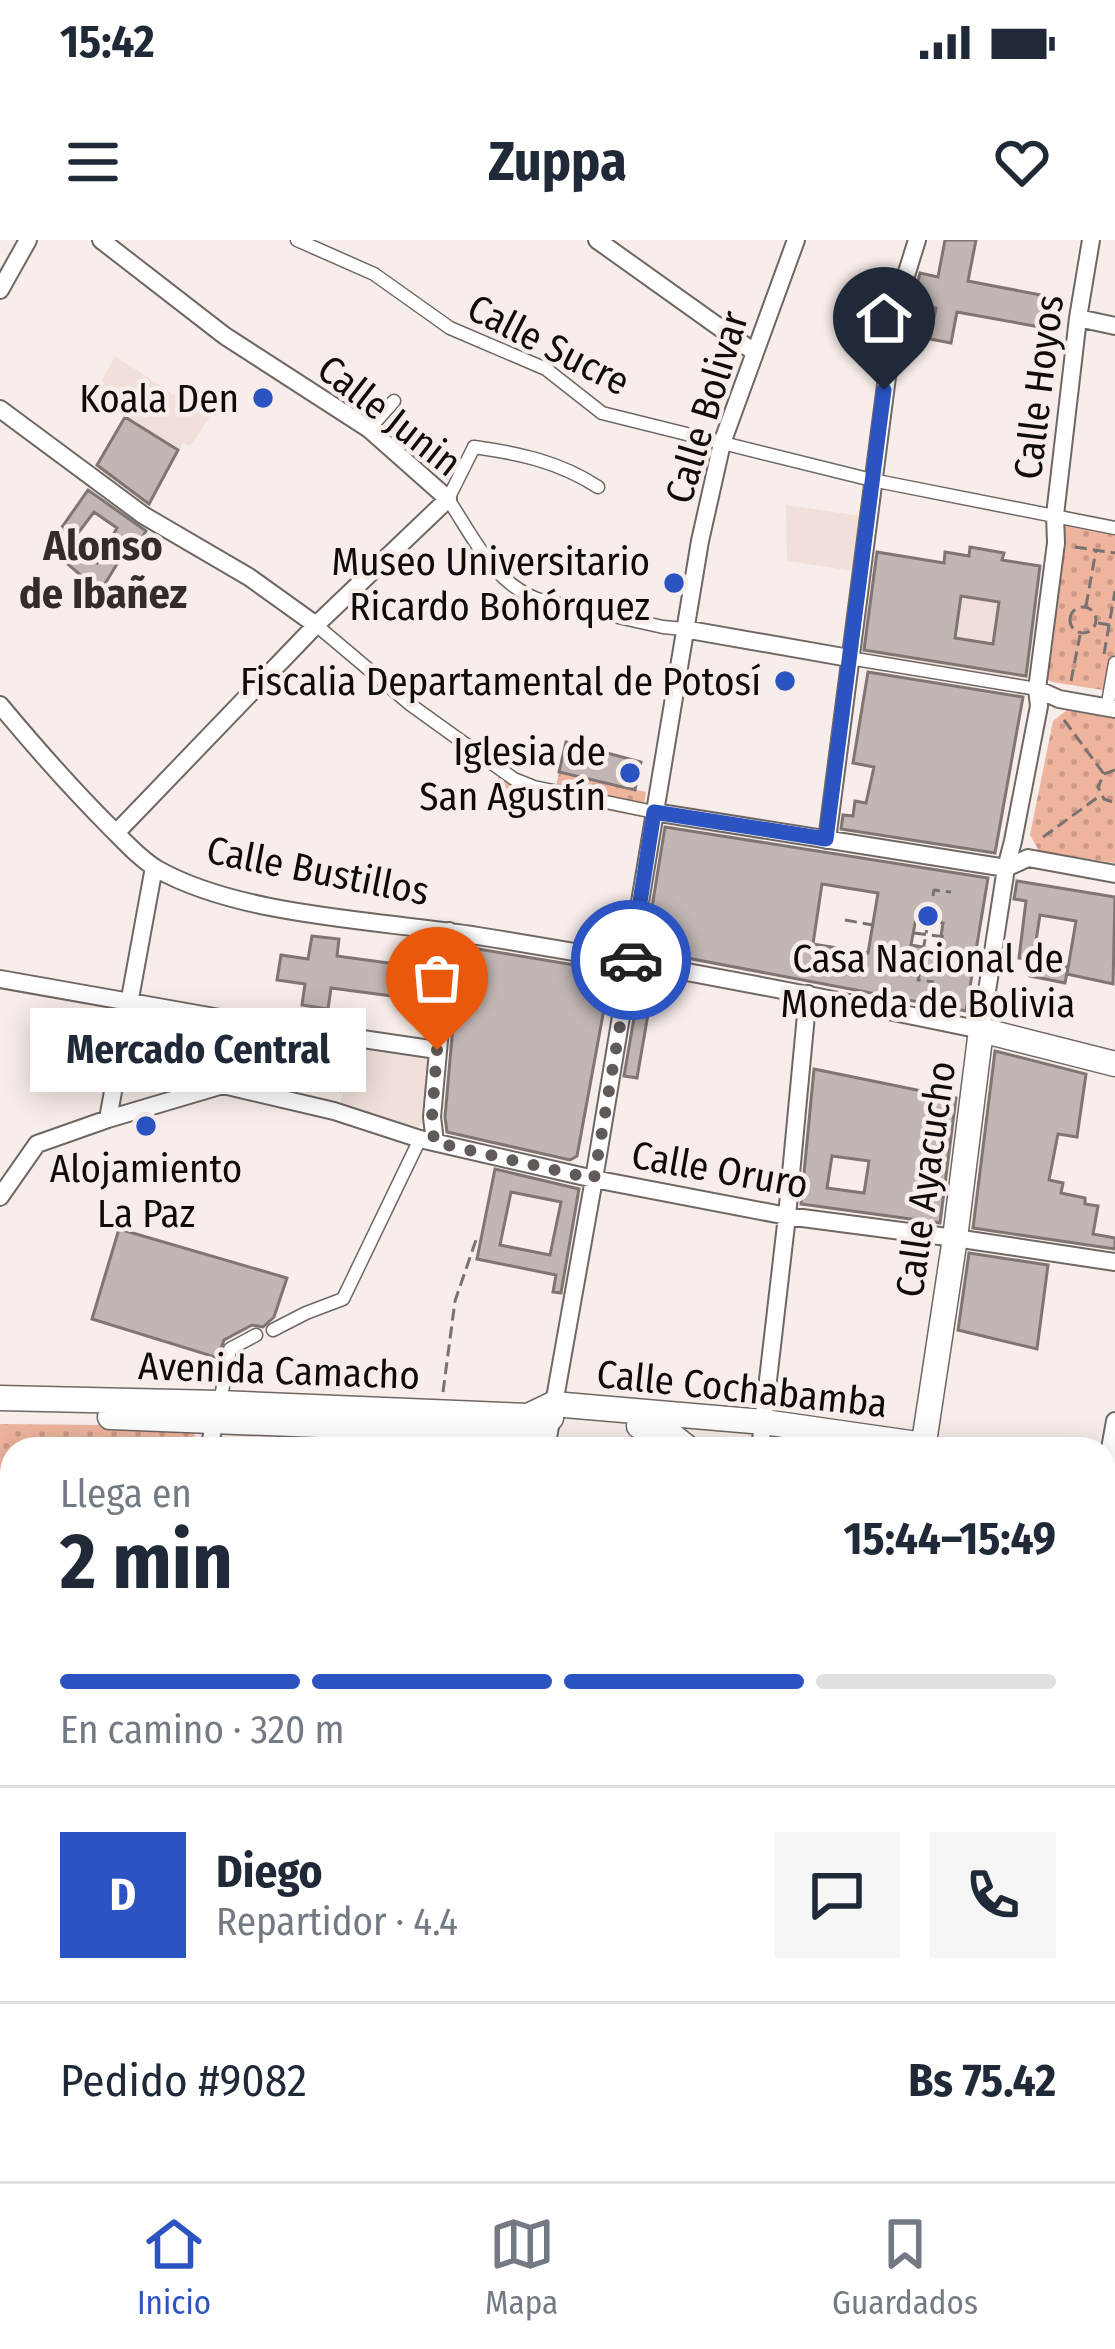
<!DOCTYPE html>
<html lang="es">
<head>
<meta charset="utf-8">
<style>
	body { margin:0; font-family:"Fira Sans Condensed",sans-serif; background:#f6f6f7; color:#1f2937; height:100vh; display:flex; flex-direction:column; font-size:45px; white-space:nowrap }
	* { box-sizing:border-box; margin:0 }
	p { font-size:39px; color:#747a83 }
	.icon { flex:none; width:66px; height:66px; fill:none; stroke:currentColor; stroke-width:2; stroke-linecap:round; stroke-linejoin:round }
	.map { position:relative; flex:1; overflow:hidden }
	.sheet { position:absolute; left:0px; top:1197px; width:1116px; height:744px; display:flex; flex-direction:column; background:#fff; border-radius:36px 36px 0 0; box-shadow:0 6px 30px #0003 }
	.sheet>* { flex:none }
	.pin { position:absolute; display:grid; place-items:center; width:102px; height:102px; color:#fff; margin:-123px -51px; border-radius:50% 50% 50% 0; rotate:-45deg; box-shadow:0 0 12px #0007 }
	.pin .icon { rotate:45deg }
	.courier { position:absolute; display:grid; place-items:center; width:120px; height:120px; margin:-60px; border:9px solid #2b53c2; border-radius:50%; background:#fff; color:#222; box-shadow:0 3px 15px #0007 }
	.bubble { position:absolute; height:84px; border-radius:0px; background:#fff; box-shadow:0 6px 30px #0003; font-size:39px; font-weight:700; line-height:84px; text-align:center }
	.overview em { font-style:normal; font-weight:700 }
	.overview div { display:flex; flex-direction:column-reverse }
	.overview { display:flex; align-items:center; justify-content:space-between; height:204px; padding:0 60px }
	h1 { font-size:78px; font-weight:700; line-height:90px }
	.bar { display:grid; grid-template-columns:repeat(4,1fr); gap:18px 12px; align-content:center; height:144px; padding:0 60px }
	.bar i { height:15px; border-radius:9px; background:#e0e1e3 }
	.bar .current { background:#2b53c2 }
	.bar p { grid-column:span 4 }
	.line { display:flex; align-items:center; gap:30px; padding:0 60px; border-top:3px solid #e0e1e3 }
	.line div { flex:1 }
	.round { display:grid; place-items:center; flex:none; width:126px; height:126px; border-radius:0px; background:#f6f6f7 }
	.status { display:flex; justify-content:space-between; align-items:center; height:84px; padding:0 60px; background:#fff; direction:ltr }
	.status svg { height:33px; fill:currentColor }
	header { display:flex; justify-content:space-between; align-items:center; height:156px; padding:0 60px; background:#fff; font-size:54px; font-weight:700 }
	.menu { display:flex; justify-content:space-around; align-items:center; height:168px; border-top:3px solid #e0e1e3; background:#fff; font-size:33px; color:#747a83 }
	.menu a { display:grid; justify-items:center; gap:6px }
	.menu .current { color:#2b53c2 }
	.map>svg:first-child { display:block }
</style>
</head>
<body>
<div class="status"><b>15:42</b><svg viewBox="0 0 49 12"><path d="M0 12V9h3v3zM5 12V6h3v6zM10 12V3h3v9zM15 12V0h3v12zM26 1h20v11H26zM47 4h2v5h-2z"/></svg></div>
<header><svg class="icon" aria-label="menu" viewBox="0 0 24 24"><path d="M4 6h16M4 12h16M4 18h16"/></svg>Zuppa<svg class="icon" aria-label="heart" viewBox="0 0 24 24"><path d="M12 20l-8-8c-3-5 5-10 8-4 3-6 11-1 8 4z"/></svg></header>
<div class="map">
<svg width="1115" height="1941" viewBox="0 0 1115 1941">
	<defs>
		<pattern id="park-dots" width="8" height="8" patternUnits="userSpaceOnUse" patternTransform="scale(3)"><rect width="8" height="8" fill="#efb49e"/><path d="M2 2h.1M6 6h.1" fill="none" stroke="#cc9987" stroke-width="1.8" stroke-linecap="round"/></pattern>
	</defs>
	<rect width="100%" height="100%" fill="#f7edea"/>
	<!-- built -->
	<path fill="#f0e0d9" d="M 115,116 L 182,160 L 213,172 L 190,206 L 183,203 L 145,271 L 93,232 L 129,172 L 95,153 Z
		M 786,265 L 861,276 L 854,331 L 787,321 Z
		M 870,311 L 944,323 L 941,346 L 1038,362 L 1027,442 L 859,413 Z
		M 355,807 L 428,816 L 424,882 L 419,887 L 339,867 Z
		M 1112,1763 L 1115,1764 L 1114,1882 L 1104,1879 L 1104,1814 Z"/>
	<!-- park -->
	<path fill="url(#park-dots)" d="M 1064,274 L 1115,282 L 1115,452 L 1052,442 L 1042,436 L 1066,304 L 1060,295 Z
		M 1067,470 L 1115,478 L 1115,623 L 1039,611 L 1030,595 L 1053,481 Z
		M 503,529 L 535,542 L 556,546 L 559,532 L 646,552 L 642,577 L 492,549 Z
		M 0,1184 L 188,1186 L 195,1193 L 191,1209 L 12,1209 L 12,1295 L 0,1289 Z"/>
	<!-- building -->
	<path fill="#c0b6b3" stroke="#7f7673" stroke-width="3" fill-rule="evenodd" d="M 945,0 L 976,0 L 968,41 L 1051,57 L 1045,88 L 957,72 L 951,103 L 930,99 L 936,68 L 913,62 L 920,33 L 938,37 Z
		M 125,177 L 178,210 L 149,264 L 97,225 Z
		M 88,250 L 146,291 L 139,304 L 131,301 L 100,352 L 48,307 ZM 94,272 L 117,288 L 97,323 L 72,301 Z
		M 970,307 L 1004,313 L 1002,320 L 1040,326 L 1026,436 L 864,410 L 877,312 L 944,323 L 945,312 L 969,316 ZM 961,356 L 999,362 L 993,404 L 955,398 Z
		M 868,432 L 1023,457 L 995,613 L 841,589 L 843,575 L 853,576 L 855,561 L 866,563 L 874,527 L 853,523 Z
		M 566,502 L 641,522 L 635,550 L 559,532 Z
		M 665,587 L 988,638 L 966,771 L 645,710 ZM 822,644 L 878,653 L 868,713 L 813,704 ZM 916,678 L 943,683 L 939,710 L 911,705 Z
		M 1017,641 L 1115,657 L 1113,744 L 1067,734 L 1076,681 L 1040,675 L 1033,720 L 1019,718 L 1026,661 L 1014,659 Z
		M 312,696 L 339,699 L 337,716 L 396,724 L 392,756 L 331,748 L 328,769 L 302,765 L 305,744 L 277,740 L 281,715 L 308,719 Z
		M 460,706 L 611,731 L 577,916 L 570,920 L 447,892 L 445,877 Z
		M 1033,720 L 1068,727 L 1065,743 L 1030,736 Z
		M 639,749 L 652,751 L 637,838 L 624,836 Z
		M 995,811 L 1086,834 L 1077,897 L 1058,894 L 1049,940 L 1063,943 L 1061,953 L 1085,958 L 1085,964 L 1098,966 L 1093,994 L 1115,998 L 1115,1009 L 973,988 Z
		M 814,829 L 956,858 L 940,983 L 801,964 ZM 832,916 L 869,921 L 864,953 L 827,948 Z
		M 495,929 L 579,949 L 561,1053 L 553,1052 L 556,1035 L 477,1019 ZM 511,952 L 561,962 L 550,1015 L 500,1005 Z
		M 119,989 L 287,1038 L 274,1077 L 263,1087 L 252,1085 L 224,1100 L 218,1118 L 92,1079 Z
		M 969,1013 L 1048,1025 L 1037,1109 L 958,1090 Z"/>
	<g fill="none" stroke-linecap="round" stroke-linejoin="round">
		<defs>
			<path id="pedestrian" d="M 297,0 L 374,34 L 450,88 L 546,129 L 602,173 L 872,240 L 1115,288
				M 369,189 L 394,161
				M 598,247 C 560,222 518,213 474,207 L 448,259 C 473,297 493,342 537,359 L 663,387 L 684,389
				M 316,385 L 411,465 L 514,539 L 534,547 L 654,572
				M 849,418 L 1037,449
				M 1107,468 L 1115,423
				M 273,1090 L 306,1073 L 343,1059 L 420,899
				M 220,1162 L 230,1109 L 256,1095"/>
			<path id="minor" d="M 101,0 L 225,96 L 369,189 L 448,259 L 316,385 L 116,593
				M 597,0 L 754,112
				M 0,50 L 28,0
				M 1078,78 L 1115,86
				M 0,169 L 143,275 L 249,337 L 316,385
				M 684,389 L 849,418
				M 1037,449 L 1059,459 L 1115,469
				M 0,465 C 35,507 71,548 110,587 C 124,601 140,619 157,629 C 242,677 381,680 478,696 C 646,723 814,755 981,790 L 1006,628 L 1013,601 L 1039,466 L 1037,449 L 1056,303 L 1055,275 L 1078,78 L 1091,0
				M 654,572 L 1006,628 L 1028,618 L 1115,634
				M 827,600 L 891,106 L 903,45 L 917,0
				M 0,739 L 220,778 L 437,810
				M 220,778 L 223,845
				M 108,879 L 154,627
				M 435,902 L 432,877 L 449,691
				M 0,957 L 37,904 L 108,879 L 223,845 L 334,871 L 420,899 L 594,939 L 787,976 L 955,998 L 1115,1022
				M 209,1209 L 216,1175
				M 546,1209 L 594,939 L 700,301 L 722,203 L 796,0
				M 760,1209 L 787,976 L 808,754
				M 1104,1242 L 1115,1181
				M 0,1481 L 12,1483
				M 0,1586 L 12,1588
				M 0,1700 L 12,1692
				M 1104,1752 L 1115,1721
				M 332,1929 L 337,1941
				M 463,1929 L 468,1941
				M 545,1929 L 549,1941
				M 588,1941 L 593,1929
				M 1066,1941 L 1070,1929"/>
			<path id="secondary" d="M 0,1158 L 220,1163 L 528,1176 L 553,1164 L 764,1182 L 924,1205
				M 110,1177 L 525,1193 L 551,1178
				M 639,1186 L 664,1189 L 689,1209
				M 923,1209 L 955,998 L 981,790 L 1115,824
				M 1104,1307 L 1115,1309
				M 225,1929 L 233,1941
				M 693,1941 L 702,1929"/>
			<path id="primary" d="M 1104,1638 L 1115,1631
				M 1,1787 L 12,1795
				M 0,1840 L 12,1835
				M 0,1885 L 12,1879
				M 61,1929 L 74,1941
				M 879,1941 L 882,1929"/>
		</defs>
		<!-- pedestrian casing -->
		<use href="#pedestrian" stroke="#6f6764" stroke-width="15"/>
		<!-- minor casing -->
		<use href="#minor" stroke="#6f6764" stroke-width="20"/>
		<!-- secondary casing -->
		<use href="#secondary" stroke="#6f6764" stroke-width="27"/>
		<!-- primary casing -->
		<use href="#primary" stroke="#6f6764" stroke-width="30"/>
		<!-- path -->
		<path stroke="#787270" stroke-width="3" stroke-dasharray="12 6" stroke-linecap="butt" d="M 1075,307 L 1115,313
			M 1086,366 L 1096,310
			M1070 380a13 13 0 1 1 26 0a13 13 0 1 1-26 0Z
			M 1098,383 L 1115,386
			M 1104,414 L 1115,351
			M 1071,441 L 1080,395
			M 1064,480 L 1104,534
			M 1115,530 L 1104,534 L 1098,547 L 1104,559 L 1115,563
			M 1043,597 L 1101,555
			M 933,656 L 934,650 L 951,652
			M 845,680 L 873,685
			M 914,693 L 945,697
			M 923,711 L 929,677
			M 920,731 L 918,740 L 934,742
			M 339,852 L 349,815
			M 443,1152 L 455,1061 L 477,997
			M 1104,1924 L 1115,1925
			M 843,1941 L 850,1929"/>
		<!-- pedestrian -->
		<use href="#pedestrian" stroke="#fff" stroke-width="12"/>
		<!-- minor -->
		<use href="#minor" stroke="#fff" stroke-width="16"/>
		<!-- secondary -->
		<use href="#secondary" stroke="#fff" stroke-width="24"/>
		<!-- primary -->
		<use href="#primary" stroke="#fff" stroke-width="27"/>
		<!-- rail -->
		<path stroke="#56514f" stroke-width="4.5" d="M 0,1863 L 12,1868
			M 92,1929 L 104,1941"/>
	</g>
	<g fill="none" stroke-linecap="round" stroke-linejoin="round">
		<!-- done -->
		<path stroke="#605a58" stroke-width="12" stroke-dasharray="0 21.6" d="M 437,810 L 432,877 L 434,902 L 594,939 L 631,720"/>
		<!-- route -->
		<path stroke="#2b53c2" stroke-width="15" d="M 631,720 L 654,572 L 826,599 L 884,150"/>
	</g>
	<!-- markers -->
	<g fill="#2b53c2" stroke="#f7edea" stroke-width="4.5">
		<circle cx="263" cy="158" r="12"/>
		<circle cx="674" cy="343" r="12"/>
		<circle cx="785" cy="441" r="12"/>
		<circle cx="630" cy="533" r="12"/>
		<circle cx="928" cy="676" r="12"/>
		<circle cx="146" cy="886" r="12"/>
	</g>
	<g text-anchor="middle" stroke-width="9" stroke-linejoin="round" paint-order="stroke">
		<!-- street labels -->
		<g font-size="39" fill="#0e0b0a" stroke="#f7edea">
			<text transform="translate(549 104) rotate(27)" y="14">Calle Sucre</text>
			<text transform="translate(1038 147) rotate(-83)" y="14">Calle Hoyos</text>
			<text transform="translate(706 167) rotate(-73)" y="14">Calle Bolivar</text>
			<text transform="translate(390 175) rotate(38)" y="14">Calle Junin</text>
			<text transform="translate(318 630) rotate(11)" y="14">Calle Bustillos</text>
			<text transform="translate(720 929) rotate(10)" y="14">Calle Oruro</text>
			<text transform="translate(925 939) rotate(-82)" y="14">Calle Ayacucho</text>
			<text transform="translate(279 1130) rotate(2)" y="14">Avenida Camacho</text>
			<text transform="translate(742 1148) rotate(6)" y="14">Calle Cochabamba</text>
		</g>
		<!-- poi labels -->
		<g font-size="39" fill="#0e0b0a" stroke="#f7edea" text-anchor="end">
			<text x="239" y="172">Koala Den</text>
			<text x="650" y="335">Museo Universitario<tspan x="650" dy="45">Ricardo Bohórquez</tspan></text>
			<text x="761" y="455">Fiscalia Departamental de Potosí</text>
			<text x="606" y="525">Iglesia de<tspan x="606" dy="45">San Agustín</tspan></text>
			<text x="928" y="732" text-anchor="middle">Casa Nacional de<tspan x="928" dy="45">Moneda de Bolivia</tspan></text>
			<text x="146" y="942" text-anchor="middle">Alojamiento<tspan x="146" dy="45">La Paz</tspan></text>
		</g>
		<!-- neighbourhood labels -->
		<g font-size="42" font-weight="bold" fill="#332c29" stroke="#f7edea">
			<text x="103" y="320">Alonso<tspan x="103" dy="48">de Ibañez</tspan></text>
		</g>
	</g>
</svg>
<div class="pin" style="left:437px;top:810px;background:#ea580c"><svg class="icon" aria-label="bag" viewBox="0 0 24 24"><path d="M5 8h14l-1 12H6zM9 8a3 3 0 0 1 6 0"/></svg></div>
<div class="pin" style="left:884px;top:150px;background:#1f2937"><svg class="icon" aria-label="home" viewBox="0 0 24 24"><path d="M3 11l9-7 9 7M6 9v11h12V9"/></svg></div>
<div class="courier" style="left:631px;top:720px"><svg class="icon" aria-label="car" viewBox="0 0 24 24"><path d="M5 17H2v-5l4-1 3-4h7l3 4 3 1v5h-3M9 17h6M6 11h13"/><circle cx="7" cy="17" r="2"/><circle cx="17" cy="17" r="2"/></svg></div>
<div class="bubble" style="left:30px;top:768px;width:336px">Mercado Central</div>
<section class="sheet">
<div class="overview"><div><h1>2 min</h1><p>Llega en</p></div><em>15:44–15:49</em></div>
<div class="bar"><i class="current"></i><i class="current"></i><i class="current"></i><i></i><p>En camino · 320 m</p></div>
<div class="line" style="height:216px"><b class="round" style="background:#2b53c2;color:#fff">D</b><div><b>Diego</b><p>Repartidor · 4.4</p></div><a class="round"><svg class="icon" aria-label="chat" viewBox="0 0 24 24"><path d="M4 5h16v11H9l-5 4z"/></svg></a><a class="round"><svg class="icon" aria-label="phone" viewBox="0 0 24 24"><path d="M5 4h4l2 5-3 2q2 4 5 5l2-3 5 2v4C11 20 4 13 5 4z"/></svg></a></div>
<div class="line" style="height:156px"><div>Pedido #9082</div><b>Bs 75.42</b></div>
</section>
</div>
<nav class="menu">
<a class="current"><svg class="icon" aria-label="home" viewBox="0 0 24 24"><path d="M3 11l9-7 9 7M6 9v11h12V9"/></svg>Inicio</a>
<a><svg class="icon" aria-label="map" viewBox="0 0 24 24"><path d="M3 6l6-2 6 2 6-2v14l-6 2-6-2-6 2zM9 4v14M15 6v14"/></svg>Mapa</a>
<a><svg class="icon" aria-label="saved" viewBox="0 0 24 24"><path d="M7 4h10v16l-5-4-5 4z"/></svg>Guardados</a>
</nav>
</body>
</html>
